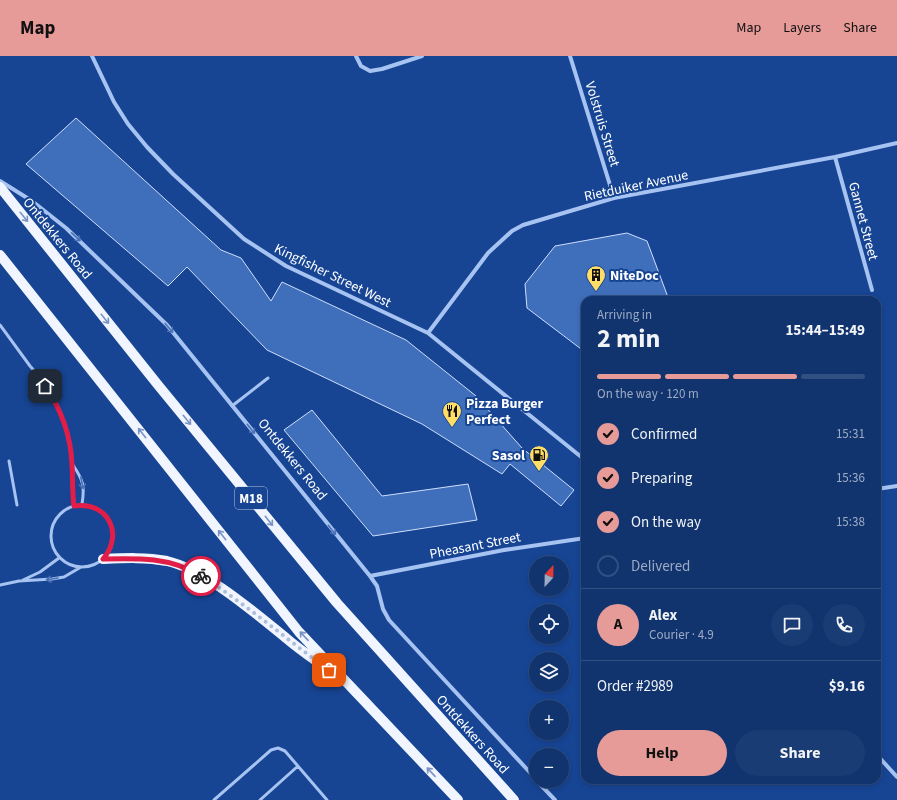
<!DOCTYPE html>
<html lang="en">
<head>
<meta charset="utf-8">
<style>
	body { margin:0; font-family:"Source Sans 3",sans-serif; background:#1a3c74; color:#f1f3f6; height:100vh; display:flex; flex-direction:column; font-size:15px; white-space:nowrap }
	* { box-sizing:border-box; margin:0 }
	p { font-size:13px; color:#9caac3 }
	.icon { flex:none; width:22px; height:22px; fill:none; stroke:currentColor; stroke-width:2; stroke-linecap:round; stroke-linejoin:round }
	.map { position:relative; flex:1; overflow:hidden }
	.drawer { position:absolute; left:581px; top:240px; width:300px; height:488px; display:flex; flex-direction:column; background:#11346f; border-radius:12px; box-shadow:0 2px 6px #0003,0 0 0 1px #304f82 }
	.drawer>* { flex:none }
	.needle { width:26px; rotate:22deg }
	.buttons { position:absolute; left:529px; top:500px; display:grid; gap:8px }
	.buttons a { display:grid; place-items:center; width:40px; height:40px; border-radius:50%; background:#11346f; box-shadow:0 2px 6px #0003,0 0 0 1px #304f82; font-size:20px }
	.pin { position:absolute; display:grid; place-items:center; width:34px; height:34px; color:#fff; margin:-17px; border-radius:8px; box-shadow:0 2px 6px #0006 }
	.courier { position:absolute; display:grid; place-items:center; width:40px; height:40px; margin:-20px; border:3px solid #e11d48; border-radius:50%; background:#fff; color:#222; box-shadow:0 1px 5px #0007 }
	.head em { font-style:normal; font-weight:700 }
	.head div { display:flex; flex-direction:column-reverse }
	.head { display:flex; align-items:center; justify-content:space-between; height:68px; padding:0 16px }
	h1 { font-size:26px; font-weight:700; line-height:30px }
	.bar { display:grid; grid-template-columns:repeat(4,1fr); gap:6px 4px; align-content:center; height:48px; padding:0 16px }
	.bar i { height:5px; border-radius:3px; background:#304f82 }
	.bar .active { background:#e69b98 }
	.bar p { grid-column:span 4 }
	.line { display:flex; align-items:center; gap:10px; padding:0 16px; border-top:1px solid #304f82 }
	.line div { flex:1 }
	.round { display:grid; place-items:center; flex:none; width:42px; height:42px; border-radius:21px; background:#1a3c74 }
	ol { padding:0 16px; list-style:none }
	li { display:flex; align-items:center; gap:12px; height:44px }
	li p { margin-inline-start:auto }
	li .icon { padding:4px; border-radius:50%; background:#e69b98; color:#111; stroke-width:4 }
	li:last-child { color:#9caac3 }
	li i { width:22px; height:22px; border:2px solid #304f82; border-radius:50% }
	.primary-button { display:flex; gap:8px; margin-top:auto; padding:8px 16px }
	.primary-button a { flex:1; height:46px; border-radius:24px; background:#e69b98; color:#111; font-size:16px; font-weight:700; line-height:46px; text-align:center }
	.primary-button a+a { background:#1a3c74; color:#f1f3f6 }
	header { display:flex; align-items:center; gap:24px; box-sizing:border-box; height:56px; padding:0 20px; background:#e69b98; color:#111 }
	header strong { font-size:19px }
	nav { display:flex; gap:22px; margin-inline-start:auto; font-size:14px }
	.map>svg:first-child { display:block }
</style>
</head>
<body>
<header>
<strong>Map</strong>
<nav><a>Map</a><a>Layers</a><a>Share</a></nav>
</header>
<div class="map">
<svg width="897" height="744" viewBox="0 0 897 744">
	<rect width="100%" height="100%" fill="#174594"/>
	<!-- building -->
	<path fill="#3f6ebb" stroke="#cedffc" d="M 76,62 L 221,194 L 241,202 L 271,245 L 282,226 L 406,284 L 476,340 L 522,392 L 574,434 L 561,450 L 510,408 L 502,418 L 422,368 L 267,294 L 187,211 L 168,230 L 26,108 Z
		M 627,177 L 647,185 L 669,244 L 585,244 L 585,296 L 527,252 L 525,228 L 555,190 Z
		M 312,354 L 382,440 L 468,428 L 477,464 L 373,480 L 284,374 Z"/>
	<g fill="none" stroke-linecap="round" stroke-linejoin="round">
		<!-- service -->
		<path stroke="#a7c3f1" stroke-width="3" d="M 0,269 L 30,310 L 40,321 L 59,353 L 65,370 L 71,395 L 74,450
			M 232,350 L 268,322
			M 9,405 L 17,449
			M 73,409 C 83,424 85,430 82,448
			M51 480a31 31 0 1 1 62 0a31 31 0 1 1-62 0Z
			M 23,524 L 40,516 L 59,502
			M 0,529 L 19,525 L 52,523 L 64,521 L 81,511
			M 214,744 L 271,694 L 278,692 L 285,695 L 327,744
			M 260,744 L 298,710"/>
		<!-- minor -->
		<path stroke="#a7c3f1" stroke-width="4" d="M 92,0 L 114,46 L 128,68 L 147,91 L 173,118 L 244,183 L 286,210 L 428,277 L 585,404
			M 356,0 L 361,10 L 370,15 L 382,13 L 422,0
			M 570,0 L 614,142
			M 835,101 L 872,234
			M 0,125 L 32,145 L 66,172 L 167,269 L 370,520 L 377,530 L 383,553 L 389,564 L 536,723
			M 428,277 L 488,197 L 512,175 L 523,169 L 614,142 L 835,101 L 897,87
			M 877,433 L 897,430
			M 370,520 L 504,494 L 585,482
			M 877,699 L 897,721
			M 537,725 L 555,744"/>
		<!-- primary -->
		<path stroke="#f0f5ff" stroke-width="10" d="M 0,131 L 158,329 L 337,547 L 514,744
			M 0,199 L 299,576 L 458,744
			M 103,503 C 125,502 146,501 167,505 C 206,514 255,557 286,582 C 300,594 315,604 330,615"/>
	</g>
	<!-- one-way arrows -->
	<defs><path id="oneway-shaft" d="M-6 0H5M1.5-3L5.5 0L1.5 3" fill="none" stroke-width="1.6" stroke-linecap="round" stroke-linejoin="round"/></defs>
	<g stroke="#7994c4">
		<use href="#oneway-shaft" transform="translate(24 161) rotate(51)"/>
		<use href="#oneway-shaft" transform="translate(105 263) rotate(51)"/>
		<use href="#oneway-shaft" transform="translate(187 364) rotate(51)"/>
		<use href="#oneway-shaft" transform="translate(142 377) rotate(-128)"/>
		<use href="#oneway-shaft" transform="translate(269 465) rotate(51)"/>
		<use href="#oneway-shaft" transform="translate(222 479) rotate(-128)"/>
		<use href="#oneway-shaft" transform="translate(304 580) rotate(-133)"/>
		<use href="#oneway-shaft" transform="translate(431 716) rotate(-133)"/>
	</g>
	<g stroke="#4971b5">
		<use href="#oneway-shaft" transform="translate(76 181) rotate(43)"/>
		<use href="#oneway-shaft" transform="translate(169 272) rotate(50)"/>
		<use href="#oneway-shaft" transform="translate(251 373) rotate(51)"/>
		<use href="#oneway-shaft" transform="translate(82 427) rotate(78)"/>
		<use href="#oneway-shaft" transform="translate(332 474) rotate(51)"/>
		<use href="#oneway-shaft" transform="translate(52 523) rotate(171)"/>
	</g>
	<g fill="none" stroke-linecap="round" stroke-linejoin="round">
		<!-- done -->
		<path stroke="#aebeda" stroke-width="4" stroke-dasharray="0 7.2" d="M 201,520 C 246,548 286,583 329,614"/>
		<!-- route -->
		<path stroke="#e11d48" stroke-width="5" d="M 45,330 C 61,353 71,381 72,409 C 73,423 72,436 74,450 C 107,445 125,477 103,503 C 138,502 171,501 201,520"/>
	</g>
	<!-- icons -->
	<defs>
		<symbol id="building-pin" viewBox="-11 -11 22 30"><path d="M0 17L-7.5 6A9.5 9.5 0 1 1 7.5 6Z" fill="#ffde66" stroke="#174594"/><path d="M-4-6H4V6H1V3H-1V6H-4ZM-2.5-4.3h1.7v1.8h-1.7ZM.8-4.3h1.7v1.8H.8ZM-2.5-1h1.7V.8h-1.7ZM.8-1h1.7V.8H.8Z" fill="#111"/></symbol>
		<symbol id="restaurant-pin" viewBox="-11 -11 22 30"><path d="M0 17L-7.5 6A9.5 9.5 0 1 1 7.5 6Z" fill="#ffde66" stroke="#174594"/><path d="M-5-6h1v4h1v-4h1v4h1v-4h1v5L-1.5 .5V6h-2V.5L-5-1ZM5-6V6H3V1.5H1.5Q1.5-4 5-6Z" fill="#111"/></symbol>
		<symbol id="fuel-pin" viewBox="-11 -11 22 30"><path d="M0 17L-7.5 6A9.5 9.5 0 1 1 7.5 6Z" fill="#ffde66" stroke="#174594"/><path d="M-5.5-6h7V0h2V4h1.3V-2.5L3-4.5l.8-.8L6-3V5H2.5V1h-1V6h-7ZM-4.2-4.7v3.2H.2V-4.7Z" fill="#111"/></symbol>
	</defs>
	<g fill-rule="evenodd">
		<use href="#building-pin" x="585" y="208" width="22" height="30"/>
		<use href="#restaurant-pin" x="441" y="344" width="22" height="30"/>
		<use href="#fuel-pin" x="528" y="388" width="22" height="30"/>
	</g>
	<g text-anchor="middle" stroke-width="4" stroke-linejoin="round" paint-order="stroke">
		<!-- shield labels -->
		<rect fill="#174594" stroke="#b9c7df" stroke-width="1" x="235" y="431" width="32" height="22" rx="3"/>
		<g font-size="13" font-weight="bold" fill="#fff">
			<text x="251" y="447">M18</text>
		</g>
		<!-- street labels -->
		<g font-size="14" fill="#fff" stroke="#174594">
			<text transform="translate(603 68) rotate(73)" y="5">Volstruis Street</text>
			<text transform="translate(636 129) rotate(-12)" y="5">Rietduiker Avenue</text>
			<text transform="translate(864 165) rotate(75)" y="5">Gannet Street</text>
			<text transform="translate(58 182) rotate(51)" y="5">Ontdekkers Road</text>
			<text transform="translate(333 219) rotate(26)" y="5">Kingfisher Street West</text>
			<text transform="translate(293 403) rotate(51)" y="5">Ontdekkers Road</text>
			<text transform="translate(475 489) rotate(-11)" y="5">Pheasant Street</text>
			<text transform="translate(473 678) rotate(48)" y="5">Ontdekkers Road</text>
		</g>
		<!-- poi labels -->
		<g font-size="14" font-weight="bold" fill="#fff" stroke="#174594" text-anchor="start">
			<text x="610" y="224">NiteDoc</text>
			<text x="466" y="352">Pizza Burger<tspan x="466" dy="16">Perfect</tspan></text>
			<text x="525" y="404" text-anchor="end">Sasol</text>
		</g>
	</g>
</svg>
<div class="buttons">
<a><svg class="needle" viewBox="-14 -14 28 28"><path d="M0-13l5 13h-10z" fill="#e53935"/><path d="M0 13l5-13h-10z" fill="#9caac3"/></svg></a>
<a><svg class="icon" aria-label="locate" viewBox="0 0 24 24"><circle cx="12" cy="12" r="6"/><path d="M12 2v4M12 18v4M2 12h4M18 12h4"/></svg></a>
<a><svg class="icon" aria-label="layers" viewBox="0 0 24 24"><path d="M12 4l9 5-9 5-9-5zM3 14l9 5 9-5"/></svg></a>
<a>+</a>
<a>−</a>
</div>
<div class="pin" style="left:329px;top:614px;background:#ea580c"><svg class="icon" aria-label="bag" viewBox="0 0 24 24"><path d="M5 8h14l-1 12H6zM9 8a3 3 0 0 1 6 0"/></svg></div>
<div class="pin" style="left:45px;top:330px;background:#1f2937"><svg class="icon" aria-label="home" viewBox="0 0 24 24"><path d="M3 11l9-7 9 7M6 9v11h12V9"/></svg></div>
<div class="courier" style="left:201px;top:520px"><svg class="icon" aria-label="bike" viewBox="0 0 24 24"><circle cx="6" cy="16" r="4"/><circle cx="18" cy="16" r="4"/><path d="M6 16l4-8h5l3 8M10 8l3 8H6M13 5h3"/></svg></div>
<section class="drawer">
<div class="head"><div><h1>2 min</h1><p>Arriving in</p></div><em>15:44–15:49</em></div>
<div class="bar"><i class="active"></i><i class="active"></i><i class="active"></i><i></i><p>On the way · 120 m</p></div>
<ol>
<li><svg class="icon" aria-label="check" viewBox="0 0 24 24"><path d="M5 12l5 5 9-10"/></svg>Confirmed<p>15:31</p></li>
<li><svg class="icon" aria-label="check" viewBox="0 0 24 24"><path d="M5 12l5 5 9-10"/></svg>Preparing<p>15:36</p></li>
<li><svg class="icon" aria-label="check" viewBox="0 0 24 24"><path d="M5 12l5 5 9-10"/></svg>On the way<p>15:38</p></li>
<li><i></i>Delivered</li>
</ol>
<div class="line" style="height:72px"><b class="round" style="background:#e69b98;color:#111">A</b><div><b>Alex</b><p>Courier · 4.9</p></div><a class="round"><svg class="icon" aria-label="chat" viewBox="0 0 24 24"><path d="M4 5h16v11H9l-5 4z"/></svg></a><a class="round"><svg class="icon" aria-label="phone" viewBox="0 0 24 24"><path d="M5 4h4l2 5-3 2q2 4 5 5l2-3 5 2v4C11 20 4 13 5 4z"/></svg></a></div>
<div class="line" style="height:52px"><div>Order #2989</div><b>$9.16</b></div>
<div class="primary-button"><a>Help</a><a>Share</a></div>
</section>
</div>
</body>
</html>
